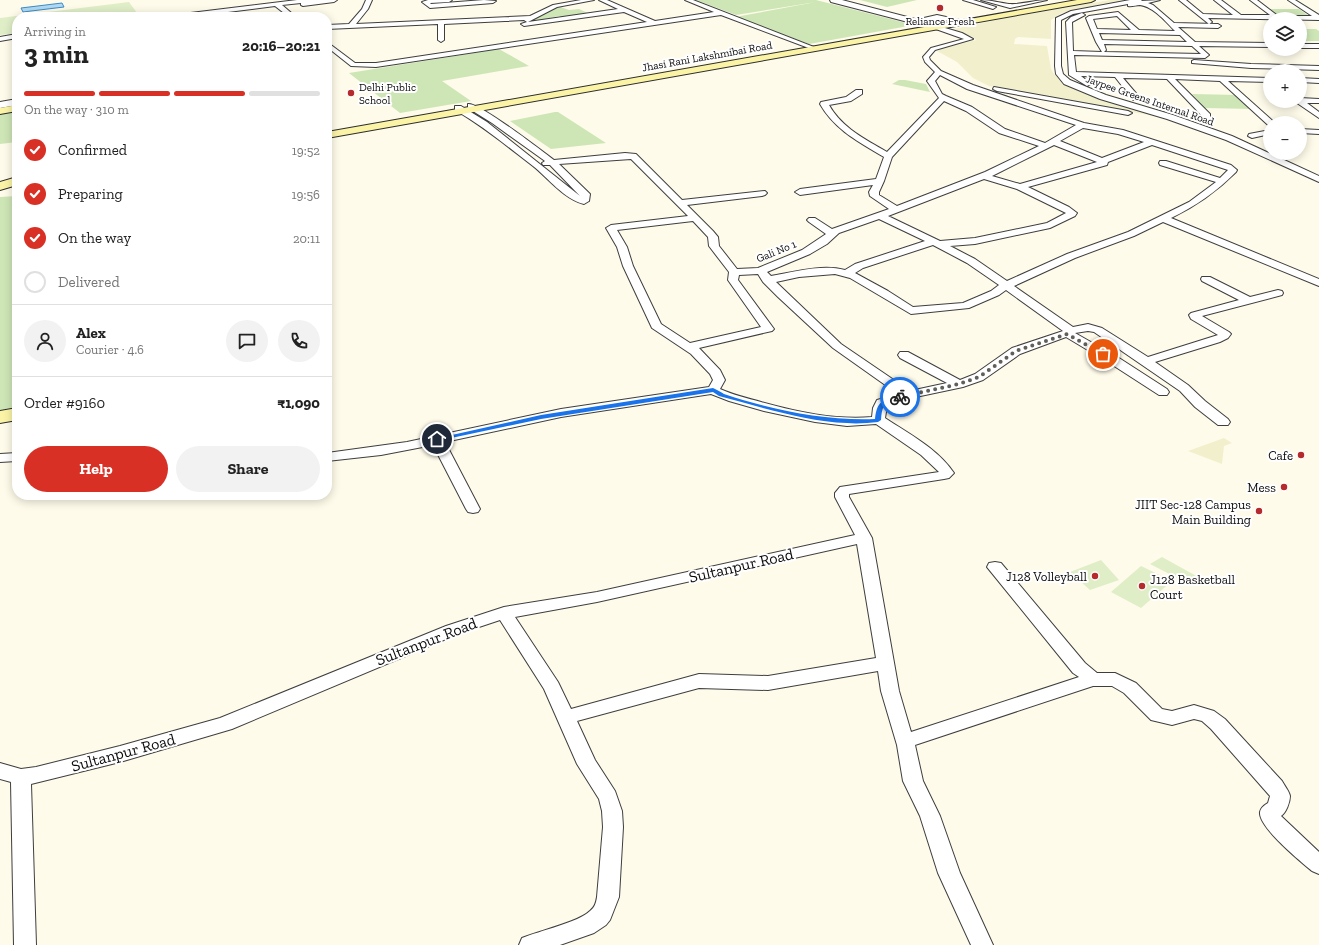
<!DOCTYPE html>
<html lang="en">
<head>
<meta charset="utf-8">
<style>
	body { margin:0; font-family:"Zilla Slab",serif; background:#f2f2f2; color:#222; height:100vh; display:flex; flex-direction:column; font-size:15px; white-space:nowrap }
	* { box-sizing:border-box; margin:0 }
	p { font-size:13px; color:#767676 }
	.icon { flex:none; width:22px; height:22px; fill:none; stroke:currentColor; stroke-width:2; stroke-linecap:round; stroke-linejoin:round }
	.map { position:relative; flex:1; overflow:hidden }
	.details { position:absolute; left:12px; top:12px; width:320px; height:488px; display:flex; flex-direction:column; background:#fff; border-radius:16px; box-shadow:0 2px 10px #0003 }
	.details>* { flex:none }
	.fabs { position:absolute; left:1263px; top:12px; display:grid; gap:8px }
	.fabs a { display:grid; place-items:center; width:44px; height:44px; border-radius:50%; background:#fff; box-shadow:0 2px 10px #0003; font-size:20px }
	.pin { position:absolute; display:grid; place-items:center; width:34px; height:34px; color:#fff; margin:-17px; border:2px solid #fff; border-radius:50%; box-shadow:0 1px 4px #0007 }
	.courier { position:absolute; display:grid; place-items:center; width:40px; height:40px; margin:-20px; border:3px solid #1a73e8; border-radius:50%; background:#fff; color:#222; box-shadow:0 1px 5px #0007 }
	.head em { font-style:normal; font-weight:800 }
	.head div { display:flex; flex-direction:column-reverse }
	.head { display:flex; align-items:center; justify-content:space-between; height:68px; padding:0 12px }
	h1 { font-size:26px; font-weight:800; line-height:30px }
	.bar { display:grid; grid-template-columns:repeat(4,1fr); gap:6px 4px; align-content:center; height:48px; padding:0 12px }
	.bar i { height:5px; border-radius:3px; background:#e0e0e0 }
	.bar .selected { background:#d93025 }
	.bar p { grid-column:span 4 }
	.line { display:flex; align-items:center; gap:10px; padding:0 12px; border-top:1px solid #e0e0e0 }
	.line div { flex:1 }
	.round { display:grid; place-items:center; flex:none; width:42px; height:42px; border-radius:21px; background:#f2f2f2 }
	ol { padding:0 12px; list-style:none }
	li { display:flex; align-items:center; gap:12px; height:44px }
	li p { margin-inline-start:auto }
	li .icon { padding:4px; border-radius:50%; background:#d93025; color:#fff; stroke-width:4 }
	li:last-child { color:#767676 }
	li i { width:22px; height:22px; border:2px solid #e0e0e0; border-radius:50% }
	.action { display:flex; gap:8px; margin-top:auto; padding:8px 12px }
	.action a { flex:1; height:46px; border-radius:24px; background:#d93025; color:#fff; font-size:16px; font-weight:800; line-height:46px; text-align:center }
	.action a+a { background:#f2f2f2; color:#222 }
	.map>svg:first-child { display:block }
</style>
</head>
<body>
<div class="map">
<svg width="1319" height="945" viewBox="0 0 1319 945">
	<rect width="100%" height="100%" fill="#fefbea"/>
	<!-- farmland -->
	<path fill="#f2f0cc" d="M 1110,0 L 1128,0 L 1062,13 L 1051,20 L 1051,39 L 1018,37 L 1015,39 L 1014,44 L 1047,46 L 1051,69 L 1054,74 L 1079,91 L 1165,118 L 989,86 L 973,78 L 957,62 L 937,51 L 946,47 L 976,40 L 973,37 L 949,30 L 1010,17 Z
		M 1224,438 L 1232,443 L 1224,446 L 1222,464 L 1188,451 Z"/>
	<!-- green -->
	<path fill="#cee6b6" d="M 696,0 L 816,0 L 914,25 L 809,44 L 735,17 L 816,2 L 736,15 Z
		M 860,0 L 917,0 L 887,7 Z
		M 558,6 L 569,10 L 579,9 L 590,14 L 564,18 L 559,16 L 526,23 L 531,18 Z
		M 1269,9 L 1299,9 L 1312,18 L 1281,17 Z
		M 1300,29 L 1316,29 L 1319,31 L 1319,41 L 1305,41 L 1300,37 Z
		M 499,49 L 529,66 L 442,81 L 471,101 L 400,113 L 349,73 Z
		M 899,80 L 905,80 L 926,84 L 930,92 L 892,84 Z
		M 1192,94 L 1238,95 L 1252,109 L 1205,108 Z
		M 17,110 L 17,142 L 0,144 L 0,113 Z
		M 555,112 L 558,112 L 606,143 L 551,149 L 510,121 Z
		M 17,196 L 17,408 L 0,411 L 0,197 Z"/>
	<!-- pitch -->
	<path fill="#dfeec7" d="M 129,2 L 140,17 L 17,17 L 17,33 L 0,35 L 0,18 Z
		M 1162,557 L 1200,578 L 1185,582 L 1150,564 Z
		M 1101,560 L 1119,580 L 1090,590 L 1070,572 Z
		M 1141,566 L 1172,581 L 1141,608 L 1111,592 Z"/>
	<!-- water -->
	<path fill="#b1d9f3" stroke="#3b8cc7" d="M 62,3 L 64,7 L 23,12 L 21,8 Z"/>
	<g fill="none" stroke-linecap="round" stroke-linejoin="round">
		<defs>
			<path id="minor" d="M 297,0 L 337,0 L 334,2 L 303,6 L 301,5 L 301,3 L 282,5 L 296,17 L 289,17 L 275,6 L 188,17 L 171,17 L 174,15 Z
				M 366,0 L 372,0 L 368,9 L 356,24 L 530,16 L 553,5 L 581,0 L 594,0 L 557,7 L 528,22 L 618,9 L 599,0 L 607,0 L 655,21 L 714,12 L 685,0 L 693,0 L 819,49 L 814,50 L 721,15 L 376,67 L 351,66 L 327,47 L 327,42 L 355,63 L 376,63 L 647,22 L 624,12 L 524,26 L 521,24 L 527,22 L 524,20 L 444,24 L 444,40 L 441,42 L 438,40 L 438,24 L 327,29 L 327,25 L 349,24 L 362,9 Z
				M 428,0 L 452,0 L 449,2 L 430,3 L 431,4 L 484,0 L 496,1 L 493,3 L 430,8 L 422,2 Z
				M 963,0 L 973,0 L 996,7 L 993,9 Z
				M 981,0 C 991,0 1000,3 1009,4 C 1020,5 1035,0 1047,0 L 1010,8 Z
				M 1130,0 L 1142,0 L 1141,1 L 1160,0 L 1148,3 L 1153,5 L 1174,23 L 1218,24 L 1221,26 L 1218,28 L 1178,27 L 1195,42 L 1270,43 L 1270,47 L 1199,46 L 1209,55 L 1205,58 L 1074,55 L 1076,72 L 1270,78 L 1270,82 L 1228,81 L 1275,123 L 1268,125 L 1220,81 L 1175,79 L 1210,114 L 1210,118 L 1204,118 L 1167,79 L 1123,78 L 1140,98 L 1136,100 L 1133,100 L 1115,77 L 1081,76 L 1091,84 L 1087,86 L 1069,75 L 1066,22 L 1071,17 L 1082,13 L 1085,15 L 1072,22 L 1073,51 L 1102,52 L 1096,42 L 1086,18 L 1089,16 L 1118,12 L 1139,30 L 1175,31 C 1166,22 1154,7 1140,5 C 1136,5 1132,7 1128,6 L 1128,4 L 1073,14 L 1061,20 L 1061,66 L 1063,74 L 1070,80 L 1106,95 L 1173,115 L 1232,136 L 1319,176 L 1319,182 L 1226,140 L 1167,119 L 1100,99 L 1064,84 L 1056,74 L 1055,66 L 1056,18 L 1071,11 ZM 1117,16 L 1131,30 L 1097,29 L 1093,19 ZM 1099,33 L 1180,35 L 1187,42 L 1102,40 ZM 1104,44 L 1192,46 L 1201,54 L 1104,52 L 1106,50 Z
				M 1179,0 L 1186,0 L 1203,14 L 1233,15 L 1214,0 L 1221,0 L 1241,15 L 1270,15 L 1250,0 L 1257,0 L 1278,16 L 1312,16 L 1288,0 L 1295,0 L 1319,15 L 1319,20 L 1208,18 L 1212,22 L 1209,24 Z
				M 937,15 L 960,20 C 954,24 945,19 937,19 C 930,19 921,24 915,20 Z
				M 935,25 L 962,33 L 973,39 L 935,50 L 929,57 L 930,60 L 941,71 L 973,85 L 1084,123 L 1123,130 L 1231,165 L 1237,170 L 1236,172 C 1216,192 1196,206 1171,218 L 1319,279 L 1319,286 L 1163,222 L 1134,236 L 1075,258 L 1014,286 L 1073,327 L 1088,324 L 1102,328 L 1148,357 L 1218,335 L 1191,319 L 1189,315 L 1191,313 L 1239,300 L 1202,281 L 1201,279 L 1202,277 L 1210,277 L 1250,297 L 1278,290 L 1282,291 L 1283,293 L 1282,295 L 1202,316 L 1229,332 L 1231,334 L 1228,338 L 1220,342 L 1155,362 L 1188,385 L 1205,401 L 1228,419 L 1230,422 L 1228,425 L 1218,425 L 1195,407 L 1180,391 L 1094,332 L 1088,331 L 1075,333 L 1119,358 L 1167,389 L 1169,392 L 1167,395 L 1159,395 L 1111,364 L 1066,337 L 1020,354 L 983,380 L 963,387 L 911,398 L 887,406 L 885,418 C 909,434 937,448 954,473 L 949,478 L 944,479 L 849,494 L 849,497 L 872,538 L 899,691 L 911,732 L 1079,677 L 1073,673 L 987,567 L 989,563 L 995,562 L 1001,563 L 1085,663 L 1097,673 L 1115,673 L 1136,683 L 1162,709 L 1172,711 L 1194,705 L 1214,711 L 1225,719 L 1282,781 C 1284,785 1289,791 1290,796 C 1290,802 1286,813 1281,816 L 1319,852 L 1319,874 L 1312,871 C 1300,861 1258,827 1260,812 C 1261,807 1265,805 1268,803 L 1270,796 L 1211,729 L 1202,721 L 1194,719 L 1172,725 L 1151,720 L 1124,693 L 1112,686 L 1093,686 L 915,745 L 923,781 L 940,816 L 960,873 L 993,945 L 971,945 L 938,873 L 920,816 L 903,781 L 897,745 L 881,691 L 878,671 L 768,690 L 699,688 L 577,721 L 595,760 L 615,791 L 622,811 L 623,827 L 619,897 L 610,920 L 606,925 L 594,933 L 560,945 L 519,945 L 522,938 C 539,931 579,922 590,911 C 595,907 596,903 597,897 L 603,827 L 602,811 L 599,799 L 577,764 L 544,689 L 500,620 L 458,634 L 232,729 L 120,762 L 31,784 L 36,945 L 14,945 L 11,782 L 0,779 L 0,763 L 21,769 L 36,767 L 120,746 L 220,718 L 446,626 L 504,607 L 597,592 L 855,535 L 835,497 L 835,493 L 840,487 L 939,472 L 921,455 L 876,424 L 847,426 L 815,422 L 764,411 L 729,401 L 711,394 L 561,417 L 445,442 L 480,509 L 478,512 L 473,513 L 468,512 L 466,509 L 433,445 L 381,455 L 327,461 L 327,453 L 407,442 L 561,409 L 709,387 L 713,380 L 710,374 L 691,354 L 652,328 L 623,266 L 617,247 L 606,228 L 611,225 L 688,216 L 631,159 L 559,164 L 590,194 L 589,201 L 584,204 C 564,199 548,178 533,166 C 507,146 483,126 455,110 L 455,106 L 461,106 L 487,122 L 580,196 L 550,165 L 543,165 L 542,163 L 545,161 L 492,123 L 468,108 L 468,104 C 479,102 542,151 554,160 L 625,153 L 636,154 L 682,200 L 765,191 L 767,193 L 765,195 L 762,196 L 687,205 L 713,231 L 718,237 L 719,246 L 737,269 L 758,268 L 802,250 L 826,234 L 809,222 L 807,220 L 809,218 L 815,218 L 832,229 L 889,209 L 870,196 L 869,192 L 873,185 L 800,195 L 795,192 L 800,189 L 876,179 L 884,157 C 859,142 835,130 820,104 L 821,102 L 846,97 L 856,90 L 862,90 L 862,94 L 851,101 L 829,105 C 842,128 865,139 887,152 L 939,98 L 927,81 L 935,72 L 925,62 L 923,57 L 931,48 L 964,39 L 933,28 L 932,27 ZM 940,75 L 967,89 L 1076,125 L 1045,143 L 1005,129 L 972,107 L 946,96 L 942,94 L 935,81 ZM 944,101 L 966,111 L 999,133 L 1039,146 L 985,172 L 897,206 L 879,195 L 879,192 L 884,181 L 892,157 ZM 1083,128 L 1118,134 L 1144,142 L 1102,158 L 1060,141 ZM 1054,145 L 1097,162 L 1020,184 L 992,176 ZM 1152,145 L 1228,170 L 1220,178 L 1166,161 L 1160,161 L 1159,163 L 1160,165 L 1216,182 L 1189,202 L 1128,232 L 1067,254 L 1007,281 L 975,259 L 950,246 L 975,244 L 1050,228 L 1075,216 L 1077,213 L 1069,207 L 1028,187 L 1107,165 L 1108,162 ZM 984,179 L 1017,189 L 1066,213 L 1047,223 L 975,238 L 940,241 L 888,216 ZM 879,219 L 925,241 L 855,264 L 845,270 C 822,264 794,272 771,276 L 767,272 L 810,254 L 827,244 L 839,233 ZM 693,221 L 708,237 L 709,246 L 729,272 L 728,280 L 761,327 L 690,343 L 661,324 L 633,266 L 627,247 L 617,230 ZM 933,245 L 967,263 L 999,285 L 991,291 L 963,303 L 913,307 L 888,291 L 855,273 L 863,268 ZM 758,274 L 763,282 L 778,297 L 833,348 L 898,394 L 877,400 L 873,408 L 872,417 C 834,420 797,412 761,402 C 747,398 733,395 720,389 L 725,380 L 720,370 L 699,348 L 772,331 L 774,329 L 738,280 L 739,275 ZM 835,274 L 850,278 L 911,314 L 969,308 L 999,295 L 1006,290 L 1063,331 L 1012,348 L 975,374 L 960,380 L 908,352 L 900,352 L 898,355 L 900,358 L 947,383 L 910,391 L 841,344 L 776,282 L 799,277 ZM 857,544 L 876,658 L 768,676 L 699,674 L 571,709 L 558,682 L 515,617 L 597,602 Z
				M 17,34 L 17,38 L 0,41 L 0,37 Z
				M 1300,44 L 1319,44 L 1319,48 L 1300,48 Z
				M 1194,60 L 1251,64 L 1319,66 L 1319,70 L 1251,68 L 1192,63 L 1192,61 Z
				M 1300,78 L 1319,79 L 1319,83 L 1300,82 Z
				M 994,87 L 1128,111 L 1132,113 L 1128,115 L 997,91 L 993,89 Z
				M 1300,98 L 1319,99 L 1319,103 L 1307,103 L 1319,112 L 1319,118 L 1297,103 L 1296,101 L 1300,101 Z
				M 1300,129 L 1319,130 L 1319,134 L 1300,133 Z
				M 1270,130 L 1270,134 L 1252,138 L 1248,136 L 1249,134 Z
				M 17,453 L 17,461 L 0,462 L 0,454 Z"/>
			<path id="tertiary" d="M 830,0 L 842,0 L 938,25 L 939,27 L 935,29 L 831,2 Z
				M 17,99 L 17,105 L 0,108 L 0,102 Z"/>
			<path id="secondary" d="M 1077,0 L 1095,0 L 1091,2 L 327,138 L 327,132 Z
				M 17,105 L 17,111 L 0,114 L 0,108 Z
				M 17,177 L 17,185 L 0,190 L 0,182 Z
				M 17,408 L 17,420 L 0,423 L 0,411 Z"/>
		</defs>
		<!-- minor casing -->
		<use href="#minor" stroke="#3e3e3e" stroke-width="2"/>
		<!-- tertiary casing -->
		<use href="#tertiary" stroke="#3e3e3e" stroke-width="2"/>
		<!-- secondary casing -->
		<use href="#secondary" stroke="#2d2d2d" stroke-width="2"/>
		<!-- minor -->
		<use href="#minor" fill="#fff" fill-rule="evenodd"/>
		<!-- tertiary -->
		<use href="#tertiary" fill="#fff" fill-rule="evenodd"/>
		<!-- secondary -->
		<use href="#secondary" fill="#fbf4a7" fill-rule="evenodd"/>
	</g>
	<!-- route -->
	<path fill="#1a73e8" d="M 713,388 C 717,390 721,392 724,394 C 772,410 825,421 875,419 C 877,400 883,400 900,395 L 903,397 C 888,408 883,396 881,420 L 878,422 C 868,423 857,424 847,423 C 804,421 761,407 719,396 L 713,392 L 541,419 L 437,441 L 434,439 L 541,415 Z"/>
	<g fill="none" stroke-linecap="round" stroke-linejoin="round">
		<!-- done -->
		<path stroke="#605f59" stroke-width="4" stroke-dasharray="0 7.2" d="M 900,397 L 959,384 L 979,377 L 1016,351 L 1067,334 L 1103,354"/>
	</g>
	<!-- markers -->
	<g fill="#b42a2d" stroke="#fff" stroke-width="1.5">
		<circle cx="940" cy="8" r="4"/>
		<circle cx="351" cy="93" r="4"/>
		<circle cx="1301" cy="455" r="4"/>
		<circle cx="1284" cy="487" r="4"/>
		<circle cx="1259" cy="511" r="4"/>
		<circle cx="1095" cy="576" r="4"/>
		<circle cx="1142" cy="586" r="4"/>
	</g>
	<g text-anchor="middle" stroke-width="4" stroke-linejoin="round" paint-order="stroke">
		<!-- far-poi labels -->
		<g font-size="11" fill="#0b0b0b" stroke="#fff">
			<text x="940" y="25">Reliance Fresh</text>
			<text x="359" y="91" text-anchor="start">Delhi Public<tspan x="359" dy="13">School</tspan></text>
		</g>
		<!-- far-street labels -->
		<g font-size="11" fill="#0b0b0b" stroke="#fff">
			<text transform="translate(707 56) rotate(-10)" y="4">Jhasi Rani Lakshmibai Road</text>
			<text transform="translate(1150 100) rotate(19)" y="4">Jaypee Greens Internal Road</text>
			<text transform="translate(776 251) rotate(-22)" y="4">Gali No 1</text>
		</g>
		<!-- poi labels -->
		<g font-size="13" fill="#0b0b0b" stroke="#fff" text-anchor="end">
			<text x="1293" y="460">Cafe</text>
			<text x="1276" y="492">Mess</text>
			<text x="1251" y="509">JIIT Sec-128 Campus<tspan x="1251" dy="15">Main Building</tspan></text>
			<text x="1087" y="581">J128 Volleyball</text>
			<text x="1150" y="584" text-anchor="start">J128 Basketball<tspan x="1150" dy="15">Court</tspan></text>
		</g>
		<!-- near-street labels -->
		<g font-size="16" fill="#0b0b0b" stroke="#fff">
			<text transform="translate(741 565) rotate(-13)" y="6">Sultanpur Road</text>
			<text transform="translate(426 641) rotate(-21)" y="6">Sultanpur Road</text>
			<text transform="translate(123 752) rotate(-15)" y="6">Sultanpur Road</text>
		</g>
	</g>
</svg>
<div class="fabs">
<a><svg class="icon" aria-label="layers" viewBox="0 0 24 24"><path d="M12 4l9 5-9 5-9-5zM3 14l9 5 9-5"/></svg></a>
<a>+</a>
<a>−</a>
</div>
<div class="pin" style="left:1103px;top:354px;background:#ea580c"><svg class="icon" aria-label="bag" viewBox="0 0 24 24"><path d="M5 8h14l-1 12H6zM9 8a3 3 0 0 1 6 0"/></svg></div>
<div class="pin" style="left:437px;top:439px;background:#1f2937"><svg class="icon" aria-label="home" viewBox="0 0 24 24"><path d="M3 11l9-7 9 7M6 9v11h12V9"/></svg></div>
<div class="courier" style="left:900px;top:397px"><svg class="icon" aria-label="bike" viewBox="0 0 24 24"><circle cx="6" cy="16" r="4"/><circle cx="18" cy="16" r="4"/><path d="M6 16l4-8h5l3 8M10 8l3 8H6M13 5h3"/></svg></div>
<section class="details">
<div class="head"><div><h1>3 min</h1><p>Arriving in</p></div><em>20:16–20:21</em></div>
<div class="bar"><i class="selected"></i><i class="selected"></i><i class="selected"></i><i></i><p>On the way · 310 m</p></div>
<ol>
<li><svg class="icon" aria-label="check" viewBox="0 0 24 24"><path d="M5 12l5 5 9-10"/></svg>Confirmed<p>19:52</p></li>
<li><svg class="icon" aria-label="check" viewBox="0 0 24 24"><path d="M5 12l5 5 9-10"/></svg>Preparing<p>19:56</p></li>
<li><svg class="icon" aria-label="check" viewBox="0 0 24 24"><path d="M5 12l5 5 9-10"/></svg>On the way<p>20:11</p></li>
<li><i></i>Delivered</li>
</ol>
<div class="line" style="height:72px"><a class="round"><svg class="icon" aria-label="person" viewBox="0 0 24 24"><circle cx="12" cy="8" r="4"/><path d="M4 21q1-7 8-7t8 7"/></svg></a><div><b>Alex</b><p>Courier · 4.6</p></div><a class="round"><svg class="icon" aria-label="chat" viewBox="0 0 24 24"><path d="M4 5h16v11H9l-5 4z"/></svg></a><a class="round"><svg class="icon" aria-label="phone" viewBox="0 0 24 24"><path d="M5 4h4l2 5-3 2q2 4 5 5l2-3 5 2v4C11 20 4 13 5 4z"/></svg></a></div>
<div class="line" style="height:52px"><div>Order #9160</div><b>₹1,090</b></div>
<div class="action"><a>Help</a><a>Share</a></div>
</section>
</div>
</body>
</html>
